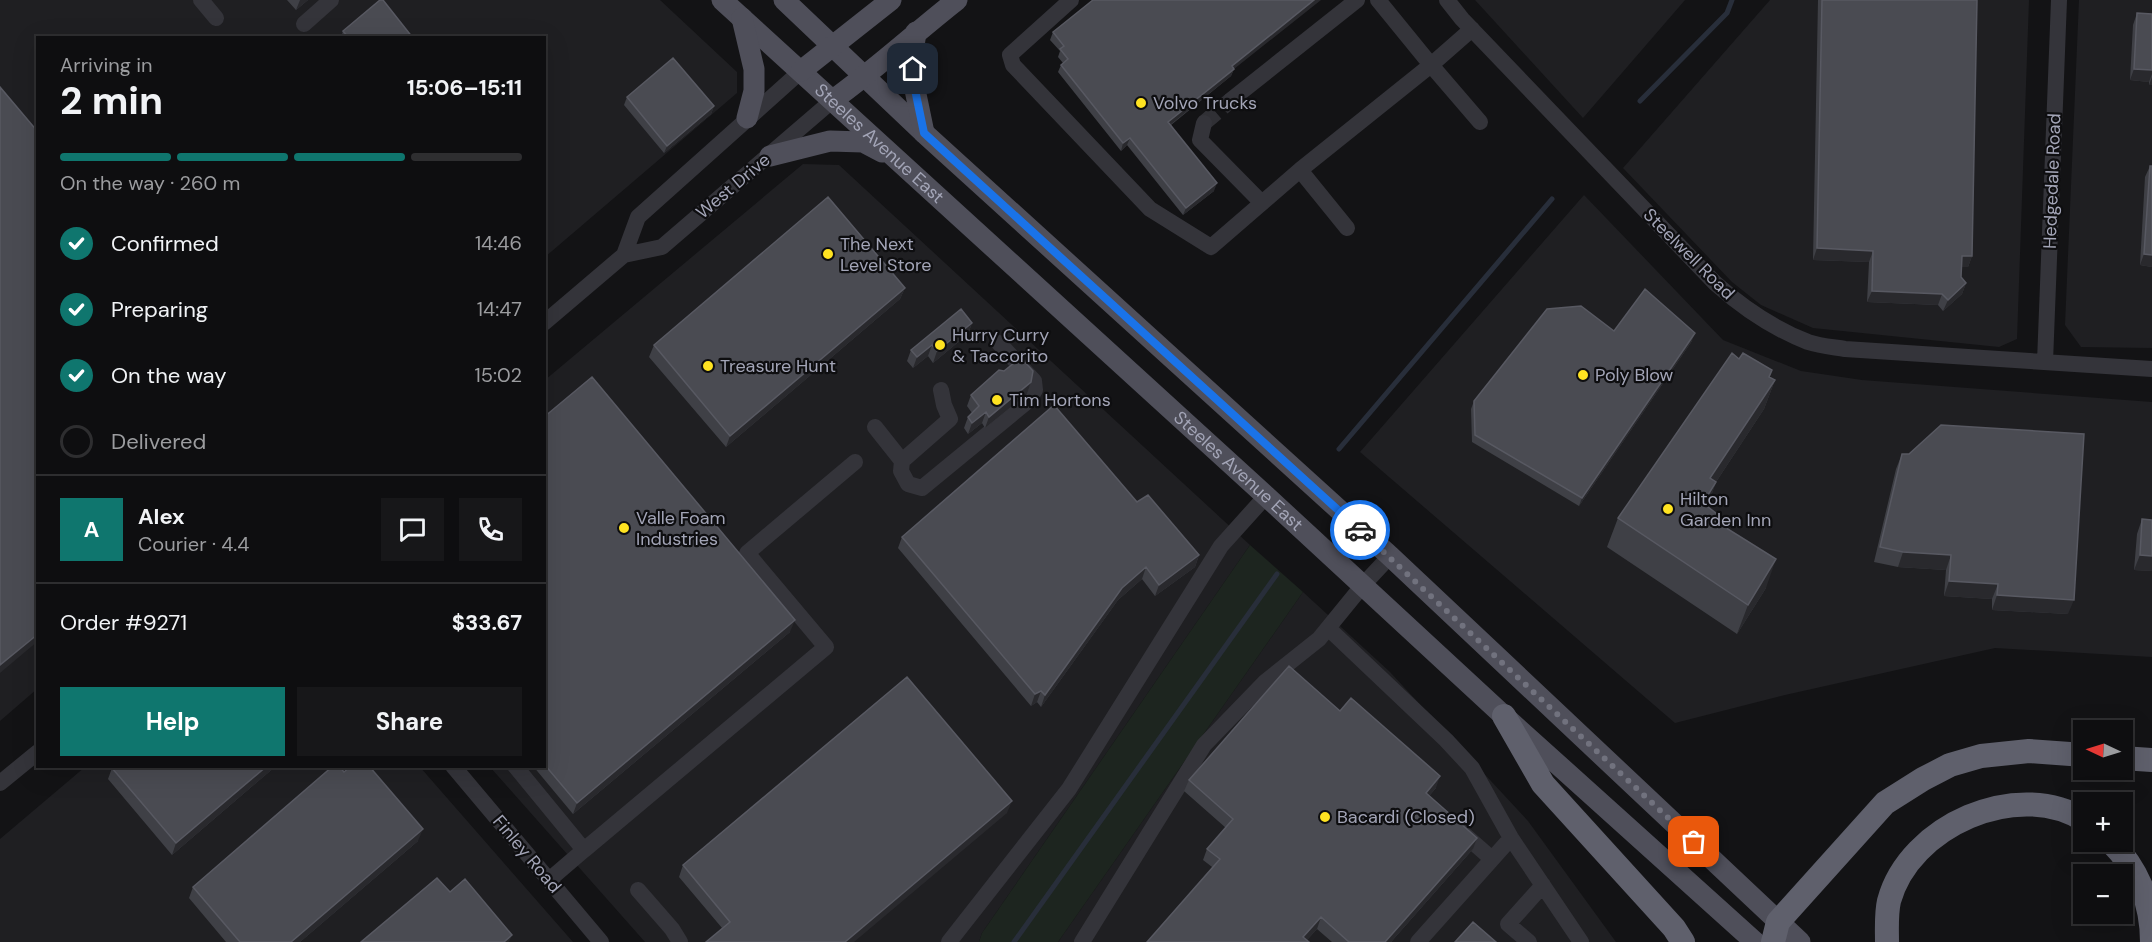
<!DOCTYPE html>
<html lang="en">
<head>
<meta charset="utf-8">
<style>
	body { margin:0; font-family:"DM Sans",sans-serif; background:#171719; color:#f1f3f6; height:100vh; display:flex; flex-direction:column; font-size:22px; white-space:nowrap }
	* { box-sizing:border-box; margin:0 }
	p { font-size:20px; color:#9b9c9f }
	.icon { flex:none; width:33px; height:33px; fill:none; stroke:currentColor; stroke-width:2; stroke-linecap:round; stroke-linejoin:round }
	.map { position:relative; flex:1; overflow:hidden }
	.drawer { position:absolute; left:36px; top:36px; width:510px; height:732px; display:flex; flex-direction:column; background:#0e0e10; border-radius:0px; box-shadow:0 6px 24px #0002,0 0 0 2px #2e2e30 }
	.drawer>* { flex:none }
	.needle { width:39px; rotate:274deg }
	.tools { position:absolute; left:2073px; top:720px; display:grid; gap:12px }
	.tools a { display:grid; place-items:center; width:60px; height:60px; border-radius:0px; background:#0e0e10; box-shadow:0 6px 24px #0002,0 0 0 2px #2e2e30; font-size:30px }
	.pin { position:absolute; display:grid; place-items:center; width:51px; height:51px; color:#fff; margin:-26px; border-radius:12px; box-shadow:0 3px 9px #0006 }
	.courier { position:absolute; display:grid; place-items:center; width:60px; height:60px; margin:-30px; border:4px solid #1a73e8; border-radius:50%; background:#fff; color:#222; box-shadow:0 2px 8px #0007 }
	.head em { font-style:normal; font-weight:700 }
	.head div { display:flex; flex-direction:column-reverse }
	.head { display:flex; align-items:center; justify-content:space-between; height:102px; padding:0 24px }
	h1 { font-size:39px; font-weight:700; line-height:45px }
	.bar { display:grid; grid-template-columns:repeat(4,1fr); gap:9px 6px; align-content:center; height:72px; padding:0 24px }
	.bar i { height:8px; border-radius:4px; background:#2e2e30 }
	.bar .current { background:#0f766e }
	.bar p { grid-column:span 4 }
	.line { display:flex; align-items:center; gap:15px; padding:0 24px; border-top:2px solid #2e2e30 }
	.line div { flex:1 }
	.round { display:grid; place-items:center; flex:none; width:63px; height:63px; border-radius:0px; background:#171719 }
	ol { padding:0 24px; list-style:none }
	li { display:flex; align-items:center; gap:18px; height:66px }
	li p { margin-inline-start:auto }
	li .icon { padding:6px; border-radius:50%; background:#0f766e; color:#fff; stroke-width:4 }
	li:last-child { color:#9b9c9f }
	li i { width:33px; height:33px; border:3px solid #2e2e30; border-radius:50% }
	.button { display:flex; gap:12px; margin-top:auto; padding:12px 24px }
	.button a { flex:1; height:69px; border-radius:0px; background:#0f766e; color:#fff; font-size:24px; font-weight:700; line-height:69px; text-align:center }
	.button a+a { background:#171719; color:#f1f3f6 }
	.map>svg:first-child { display:block }
</style>
</head>
<body>
<div class="map">
<svg width="2152" height="942" viewBox="0 0 2152 942">
	<rect width="100%" height="100%" fill="#131315"/>
	<!-- built -->
	<path fill="#1f1f22" d="M 0,0 L 660,0 L 737,72 L 737,93 L 545,257 L 544,38 L 38,38 L 37,689 L 0,721 Z
		M 1475,0 L 1685,0 L 1583,118 Z
		M 1770,0 L 2029,0 L 2017,339 L 1999,347 L 1813,328 L 1761,305 L 1732,282 L 1623,168 Z
		M 2079,0 L 2152,0 L 2152,348 L 2081,347 L 2065,325 Z
		M 803,164 L 839,165 L 1250,545 L 982,933 L 979,942 L 645,942 L 490,767 L 544,766 L 545,380 Z
		M 1584,195 L 1723,340 L 1801,371 L 1862,380 L 2152,402 L 2152,657 L 1995,648 L 1785,695 L 1675,723 L 1360,452 Z
		M 1303,592 L 1390,672 L 1528,821 L 1616,942 L 1058,942 Z
		M 85,767 L 420,767 L 573,942 L 0,942 L 0,839 Z"/>
	<!-- green -->
	<path fill="#1d251f" d="M 1250,545 L 1303,592 L 1058,942 L 979,942 L 982,933 Z"/>
	<g fill="none" stroke-linecap="round" stroke-linejoin="round">
		<!-- stream -->
		<path stroke="#282e3a" stroke-width="5" d="M 1640,101 L 1727,13 L 1732,0
			M 1339,449 L 1552,199
			M 1014,942 L 1277,574"/>
		<!-- minor-tunnel -->
		<path stroke="#303035" stroke-width="16" stroke-dasharray="16 8" stroke-linecap="butt" d="M 1204,123 L 1231,100"/>
		<!-- minor -->
		<path stroke="#34343a" stroke-width="16" d="M 201,0 L 216,18
			M 1071,0 L 1010,55 L 1013,65 L 1150,209 L 1211,247 L 1300,170 L 1431,65 L 1480,122
			M 1378,0 L 1431,65 L 1472,29
			M 1447,0 L 1462,19 L 1715,283 C 1743,308 1772,328 1808,342 C 1820,346 1833,347 1845,349 L 2152,369
			M 304,24 L 331,0
			M 1231,100 L 1357,0
			M 1204,123 L 1200,140 L 1262,203
			M 1300,170 L 1347,228
			M 624,255 L 638,217 L 801,71
			M 544,323 L 624,255 L 662,247 L 833,100
			M 2045,362 L 2059,0
			M 941,390 L 944,405 L 950,419 L 902,461 L 901,471 L 908,484 L 922,488 L 1029,400 L 1035,390 L 1034,381 L 999,343
			M 875,427 L 902,461
			M 1328,628 L 1446,740 L 1472,768 L 1511,838 L 1581,942
			M 453,766 L 601,942
			M 515,766 L 584,850 L 549,880
			M 0,783 L 38,752
			M 1459,830 L 1492,859
			M 584,850 L 826,647 L 747,553 L 855,462
			M 638,890 L 672,929 L 680,942
			M 949,942 L 1069,789 L 1221,546 L 1266,496
			M 1082,942 L 1204,745 L 1265,682 L 1319,639 L 1363,585 L 1390,556
			M 1418,942 L 1511,838
			M 1529,942 L 1508,924 L 1543,885"/>
		<!-- major -->
		<g stroke="#4f4f5a" stroke-width="21">
			<path id="s1" d="M 722,0 L 1266,496 L 1504,716 L 1755,942"/>
			<path d="M 784,0 L 924,133 L 1390,556 L 1800,942"/>
			<path d="M 742,18 L 754,69 L 754,91 L 747,118"/>
			<path d="M 916,32 L 912,60 L 913,80 L 924,133"/>
			<path d="M 801,71 L 891,0"/>
			<path d="M 833,100 C 876,69 915,33 957,0"/>
			<path d="M 770,156 L 830,141 L 863,142 L 882,152"/>
		</g>
		<!-- highway -->
		<path stroke="#5f606c" stroke-width="24" d="M 1504,716 L 1543,784 L 1674,928 L 1683,942
			M 2122,758 L 2152,760
			M 2111,842 C 2138,869 2152,904 2152,942
			M 1773,942 L 1778,922 L 1885,803 L 1923,779 L 1950,765 L 1981,756 L 2029,751 L 2084,755
			M 1887,942 C 1887,929 1886,914 1889,901 C 1909,826 2017,778 2084,820"/>
	</g>
	<!-- wall -->
	<path fill="#3f4046" d="M 287,0 L 308,0 L 296,10 Z
		M 1818,0 L 1977,0 L 1972,256 L 1968,267 L 1961,267 L 1961,277 L 1966,283 L 1962,294 L 1943,311 L 1938,305 L 1867,302 L 1869,262 L 1813,260 Z
		M 2137,13 L 2152,14 L 2152,85 L 2149,85 L 2149,82 L 2130,80 L 2133,25 Z
		M 343,31 L 413,38 L 341,38 Z
		M 1053,32 L 1234,69 L 1231,76 L 1171,125 L 1214,191 L 1183,215 L 1127,145 L 1121,151 L 1058,72 L 1061,65 L 1063,63 L 1058,57 L 1060,51 L 1050,40 Z
		M 627,97 L 714,106 L 711,114 L 664,153 L 624,105 Z
		M 2150,166 L 2152,166 L 2152,267 L 2140,265 L 2145,177 Z
		M 905,288 L 900,299 L 726,447 L 649,357 L 654,345 Z
		M 972,323 L 968,334 L 933,363 L 928,356 L 913,368 L 907,361 L 911,350 Z
		M 1614,331 L 1692,341 L 1579,506 L 1472,442 L 1471,409 L 1474,401 Z
		M 1739,359 L 1772,370 L 1769,377 L 1775,380 L 1764,409 L 1716,482 L 1707,507 L 1724,526 L 1766,588 L 1737,634 L 1607,547 L 1618,518 Z
		M 1031,382 L 1027,394 L 985,428 L 982,423 L 968,434 L 964,428 L 968,417 L 972,413 L 967,406 L 971,395 Z
		M 544,417 L 790,632 L 573,814 L 533,766 L 544,766 Z
		M 1902,454 L 2068,614 L 1992,610 L 1992,599 L 1944,596 L 1946,570 L 1898,567 L 1874,562 L 1896,469 Z
		M 1137,502 L 1199,555 L 1195,567 L 1155,596 L 1142,579 L 1118,600 L 1041,707 L 1037,702 L 1031,706 L 898,548 L 902,537 Z
		M 2142,519 L 2152,571 L 2134,570 L 2137,534 Z
		M 1340,711 L 1436,788 L 1429,796 L 1473,849 L 1391,942 L 1332,942 L 1317,929 L 1307,940 L 1203,860 L 1207,849 L 1226,828 L 1184,791 L 1189,780 Z
		M 276,766 L 172,855 L 108,779 L 112,768 Z
		M 344,772 L 418,841 L 300,942 L 226,942 L 189,898 L 193,887 Z
		M 1007,813 L 722,928 L 679,877 L 683,865 Z"/>
	<!-- shaded-wall -->
	<path fill="#29292d" d="M 300,0 L 308,0 L 296,10 Z
		M 1314,0 L 1321,0 L 1234,69 L 1231,76 L 1165,129 L 1168,122 L 1232,66 Z
		M 2134,69 L 2152,70 L 2152,74 L 2149,82 L 2130,80 Z
		M 2152,77 L 2152,85 L 2149,85 Z
		M 714,106 L 711,114 L 664,153 L 667,146 Z
		M 1130,138 L 1127,145 L 1121,151 L 1123,143 Z
		M 1217,183 L 1214,191 L 1183,215 L 1186,208 Z
		M 1817,248 L 1873,251 L 1869,262 L 1813,260 Z
		M 2144,254 L 2152,255 L 2152,267 L 2140,265 Z
		M 1962,256 L 1972,256 L 1968,267 L 1958,267 Z
		M 1966,283 L 1962,294 L 1943,311 L 1948,300 Z
		M 905,288 L 900,299 L 726,447 L 730,436 Z
		M 1872,291 L 1942,294 L 1938,305 L 1867,302 Z
		M 972,323 L 968,334 L 933,363 L 937,351 Z
		M 1695,333 L 1692,341 L 1579,506 L 1582,498 Z
		M 932,345 L 928,356 L 913,368 L 917,357 Z
		M 1772,370 L 1762,399 L 1775,380 L 1764,409 L 1716,482 L 1706,511 L 1692,532 L 1710,478 Z
		M 1031,382 L 1027,394 L 985,428 L 989,417 Z
		M 986,412 L 982,423 L 968,434 L 972,423 Z
		M 1903,552 L 1951,555 L 1946,570 L 1898,567 Z
		M 1199,555 L 1195,567 L 1155,596 L 1159,585 Z
		M 2140,555 L 2152,556 L 2152,571 L 2134,570 Z
		M 1776,559 L 1766,588 L 1737,634 L 1748,605 Z
		M 1146,567 L 1142,579 L 1118,600 L 1041,707 L 1045,695 L 1122,588 Z
		M 1949,581 L 1998,584 L 1992,599 L 1944,596 Z
		M 1997,595 L 2074,600 L 2068,614 L 1992,610 Z
		M 795,620 L 790,632 L 573,814 L 577,803 Z
		M 38,634 L 38,641 L 0,673 L 0,665 Z
		M 1041,691 L 1037,702 L 1031,706 L 1035,694 Z
		M 267,766 L 276,766 L 172,855 L 176,843 Z
		M 1440,776 L 1436,788 L 1422,804 L 1426,793 Z
		M 1012,801 L 1007,813 L 854,942 L 845,942 Z
		M 423,829 L 418,841 L 300,942 L 291,942 Z
		M 1477,838 L 1473,849 L 1391,942 L 1385,942 Z
		M 1321,917 L 1317,929 L 1305,942 L 1303,937 Z
		M 512,935 L 509,942 L 504,942 Z"/>
	<!-- building -->
	<path fill="#4a4b52" stroke="#585962" stroke-width="1.5" d="M 380,0 L 383,0 L 413,38 L 349,38 L 343,31 Z
		M 1093,0 L 1314,0 L 1232,66 L 1234,69 L 1168,122 L 1217,183 L 1186,208 L 1130,138 L 1123,143 L 1061,65 L 1068,59 L 1060,49 L 1064,46 L 1053,32 Z
		M 1822,0 L 1977,0 L 1972,256 L 1962,256 L 1961,277 L 1966,283 L 1948,300 L 1942,294 L 1872,291 L 1873,251 L 1817,248 Z
		M 2137,13 L 2152,14 L 2152,70 L 2134,69 Z
		M 673,58 L 714,106 L 667,146 L 627,97 Z
		M 0,87 L 38,132 L 38,634 L 0,665 Z
		M 2150,166 L 2152,166 L 2152,255 L 2144,254 Z
		M 828,197 L 905,288 L 730,436 L 654,345 Z
		M 1645,289 L 1695,333 L 1582,498 L 1475,435 L 1474,401 L 1547,309 L 1581,306 L 1614,331 Z
		M 961,309 L 972,323 L 937,351 L 932,345 L 917,357 L 911,350 Z
		M 1732,353 L 1739,359 L 1743,353 L 1772,370 L 1769,377 L 1775,380 L 1710,478 L 1716,482 L 1703,503 L 1726,521 L 1723,526 L 1776,559 L 1748,605 L 1618,518 Z
		M 1019,359 L 1023,360 L 1033,371 L 1031,382 L 989,417 L 986,412 L 972,423 L 968,417 L 979,406 L 971,395 L 999,370 L 1004,371 Z
		M 592,377 L 795,620 L 577,803 L 544,764 L 544,417 Z
		M 1054,405 L 1137,502 L 1148,495 L 1199,555 L 1159,585 L 1146,567 L 1122,588 L 1045,695 L 1041,691 L 1035,694 L 902,537 Z
		M 1941,425 L 2084,434 L 2074,600 L 1997,595 L 1998,584 L 1949,581 L 1951,555 L 1903,552 L 1880,547 L 1902,454 L 1909,454 Z
		M 2142,519 L 2152,520 L 2152,556 L 2140,555 Z
		M 1289,666 L 1340,711 L 1351,698 L 1440,776 L 1426,793 L 1477,838 L 1385,942 L 1349,942 L 1321,917 L 1303,937 L 1309,942 L 1147,942 L 1220,859 L 1207,849 L 1233,819 L 1189,780 Z
		M 907,677 L 1012,801 L 845,942 L 706,942 L 730,922 L 683,865 Z
		M 114,766 L 267,766 L 176,843 L 112,768 Z
		M 333,766 L 339,766 L 344,772 L 351,766 L 369,766 L 423,829 L 291,942 L 240,942 L 193,887 Z
		M 437,878 L 450,892 L 465,879 L 512,935 L 504,942 L 361,942 Z
		M 1473,922 L 1496,942 L 1455,942 Z"/>
	<g fill="none" stroke-linecap="round" stroke-linejoin="round">
		<!-- done -->
		<path stroke="#71727e" stroke-width="6" stroke-dasharray="0 10.8" d="M 1360,530 L 1694,842"/>
		<!-- route -->
		<path stroke="#1a73e8" stroke-width="8" d="M 913,69 L 913,80 L 924,133 L 1360,530"/>
	</g>
	<!-- markers -->
	<g fill="#ffe321" stroke="#0e0e10" stroke-width="2">
		<circle cx="1141" cy="103" r="6"/>
		<circle cx="828" cy="254" r="6"/>
		<circle cx="940" cy="345" r="6"/>
		<circle cx="708" cy="366" r="6"/>
		<circle cx="1583" cy="375" r="6"/>
		<circle cx="997" cy="400" r="6"/>
		<circle cx="1668" cy="509" r="6"/>
		<circle cx="624" cy="528" r="6"/>
		<circle cx="1325" cy="817" r="6"/>
	</g>
	<g text-anchor="middle" stroke-width="4.5" stroke-linejoin="round" paint-order="stroke">
		<!-- poi labels -->
		<g font-size="18" fill="#a3a5b7" stroke="#0e0e10" text-anchor="start">
			<text x="1153" y="109">Volvo Trucks</text>
			<text x="840" y="250">The Next<tspan x="840" dy="21">Level Store</tspan></text>
			<text x="952" y="341">Hurry Curry<tspan x="952" dy="21">&amp; Taccorito</tspan></text>
			<text x="720" y="372">Treasure Hunt</text>
			<text x="1595" y="381">Poly Blow</text>
			<text x="1009" y="406">Tim Hortons</text>
			<text x="1680" y="505">Hilton<tspan x="1680" dy="21">Garden Inn</tspan></text>
			<text x="636" y="524">Valle Foam<tspan x="636" dy="21">Industries</tspan></text>
			<text x="1337" y="823">Bacardi (Closed)</text>
		</g>
		<!-- street labels -->
		<g font-size="18" fill="#a3a5b7" stroke="#0e0e10">
			<text dy="6" stroke="none"><textPath href="#s1" startOffset="213">Steeles Avenue East</textPath></text>
			<text transform="translate(2052 181) rotate(-88)" y="6">Hedgedale Road</text>
			<text transform="translate(733 186) rotate(-40)" y="6">West Drive</text>
			<text transform="translate(1689 254) rotate(45)" y="6">Steelwell Road</text>
			<text dy="6" stroke="none"><textPath href="#s1" startOffset="699">Steeles Avenue East</textPath></text>
			<text transform="translate(527 854) rotate(50)" y="6">Finley Road</text>
		</g>
	</g>
</svg>
<div class="tools">
<a><svg class="needle" viewBox="-14 -14 28 28"><path d="M0-13l5 13h-10z" fill="#e53935"/><path d="M0 13l5-13h-10z" fill="#9b9c9f"/></svg></a>
<a>+</a>
<a>−</a>
</div>
<div class="pin" style="left:1694px;top:842px;background:#ea580c"><svg class="icon" aria-label="bag" viewBox="0 0 24 24"><path d="M5 8h14l-1 12H6zM9 8a3 3 0 0 1 6 0"/></svg></div>
<div class="pin" style="left:913px;top:69px;background:#1f2937"><svg class="icon" aria-label="home" viewBox="0 0 24 24"><path d="M3 11l9-7 9 7M6 9v11h12V9"/></svg></div>
<div class="courier" style="left:1360px;top:530px"><svg class="icon" aria-label="car" viewBox="0 0 24 24"><path d="M5 17H2v-5l4-1 3-4h7l3 4 3 1v5h-3M9 17h6M6 11h13"/><circle cx="7" cy="17" r="2"/><circle cx="17" cy="17" r="2"/></svg></div>
<section class="drawer">
<div class="head"><div><h1>2 min</h1><p>Arriving in</p></div><em>15:06–15:11</em></div>
<div class="bar"><i class="current"></i><i class="current"></i><i class="current"></i><i></i><p>On the way · 260 m</p></div>
<ol>
<li><svg class="icon" aria-label="check" viewBox="0 0 24 24"><path d="M5 12l5 5 9-10"/></svg>Confirmed<p>14:46</p></li>
<li><svg class="icon" aria-label="check" viewBox="0 0 24 24"><path d="M5 12l5 5 9-10"/></svg>Preparing<p>14:47</p></li>
<li><svg class="icon" aria-label="check" viewBox="0 0 24 24"><path d="M5 12l5 5 9-10"/></svg>On the way<p>15:02</p></li>
<li><i></i>Delivered</li>
</ol>
<div class="line" style="height:108px"><b class="round" style="background:#0f766e;color:#fff">A</b><div><b>Alex</b><p>Courier · 4.4</p></div><a class="round"><svg class="icon" aria-label="chat" viewBox="0 0 24 24"><path d="M4 5h16v11H9l-5 4z"/></svg></a><a class="round"><svg class="icon" aria-label="phone" viewBox="0 0 24 24"><path d="M5 4h4l2 5-3 2q2 4 5 5l2-3 5 2v4C11 20 4 13 5 4z"/></svg></a></div>
<div class="line" style="height:78px"><div>Order #9271</div><b>$33.67</b></div>
<div class="button"><a>Help</a><a>Share</a></div>
</section>
</div>
</body>
</html>
